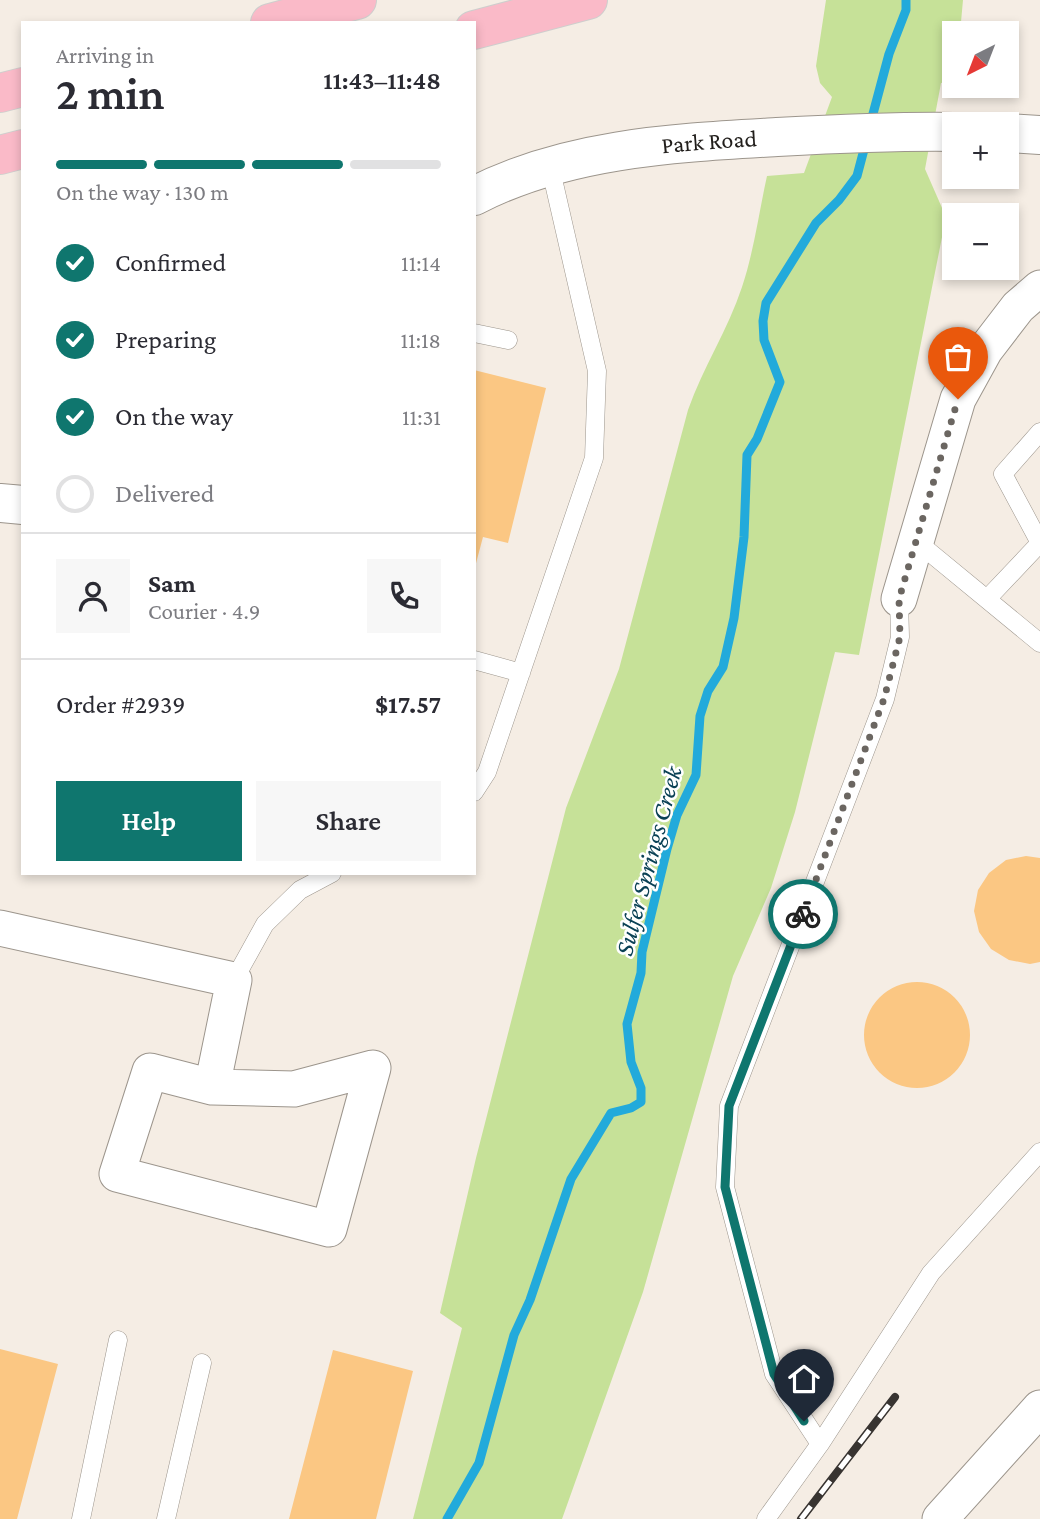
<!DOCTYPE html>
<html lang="en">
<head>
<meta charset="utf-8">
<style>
	body { margin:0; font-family:"Crimson Pro",serif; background:#f7f7f7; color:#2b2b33; height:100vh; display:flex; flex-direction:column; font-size:26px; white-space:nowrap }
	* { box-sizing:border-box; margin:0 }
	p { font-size:23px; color:#7c7c81 }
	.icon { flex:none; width:38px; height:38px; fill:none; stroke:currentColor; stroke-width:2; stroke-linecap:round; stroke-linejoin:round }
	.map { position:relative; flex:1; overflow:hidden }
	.sheet { position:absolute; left:21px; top:21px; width:455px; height:854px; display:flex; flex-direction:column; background:#fff; border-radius:0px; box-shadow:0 4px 10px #0003 }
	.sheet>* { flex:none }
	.needle { width:46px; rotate:222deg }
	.fabs { position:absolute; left:942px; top:21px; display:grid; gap:14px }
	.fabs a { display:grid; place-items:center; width:77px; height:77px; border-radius:0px; background:#fff; box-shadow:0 4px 10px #0003; font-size:35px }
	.pin { position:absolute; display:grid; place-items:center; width:60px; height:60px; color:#fff; margin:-72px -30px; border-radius:50% 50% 50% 0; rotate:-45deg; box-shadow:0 0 7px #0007 }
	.pin .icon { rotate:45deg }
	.courier { position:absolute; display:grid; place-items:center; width:70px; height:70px; margin:-35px; border:5px solid #0f766e; border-radius:50%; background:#fff; color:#222; box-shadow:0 2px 9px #0007 }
	.overview em { font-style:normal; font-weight:600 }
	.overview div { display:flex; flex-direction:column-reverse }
	.overview { display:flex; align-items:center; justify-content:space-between; height:119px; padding:0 35px }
	h1 { font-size:46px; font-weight:600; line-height:52px }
	.bar { display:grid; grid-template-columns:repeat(4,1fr); gap:10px 7px; align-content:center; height:84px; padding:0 35px }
	.bar i { height:9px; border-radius:5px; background:#e1e1e2 }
	.bar .active { background:#0f766e }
	.bar p { grid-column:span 4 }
	.line { display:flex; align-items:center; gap:18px; padding:0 35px; border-top:2px solid #e1e1e2 }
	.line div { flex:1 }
	.round { display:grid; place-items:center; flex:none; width:74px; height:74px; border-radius:0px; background:#f7f7f7 }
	ol { padding:0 35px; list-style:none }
	li { display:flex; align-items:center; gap:21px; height:77px }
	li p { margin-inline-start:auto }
	li .icon { padding:7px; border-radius:50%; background:#0f766e; color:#fff; stroke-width:4 }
	li:last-child { color:#7c7c81 }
	li i { width:38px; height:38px; border:4px solid #e1e1e2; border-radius:50% }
	.action { display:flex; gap:14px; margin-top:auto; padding:14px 35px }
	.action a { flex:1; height:80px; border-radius:0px; background:#0f766e; color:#fff; font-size:28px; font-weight:600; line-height:80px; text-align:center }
	.action a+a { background:#f7f7f7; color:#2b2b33 }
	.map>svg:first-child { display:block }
</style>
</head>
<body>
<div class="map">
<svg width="1040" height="1519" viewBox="0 0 1040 1519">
	<rect width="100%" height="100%" fill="#f5ede4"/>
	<!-- green -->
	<path fill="#c6e198" d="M 826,0 L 963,0 L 960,33 L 954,33 L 954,81 L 941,83 L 925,169 L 946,217 L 859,655 L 835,652 L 795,812 L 771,888 L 733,976 L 643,1292 L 562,1519 L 413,1519 L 462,1328 L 440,1313 L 476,1158 L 566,808 L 619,669 L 688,410 C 703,367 728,330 742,287 C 754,251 759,212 767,176 L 804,173 L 832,97 L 820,83 L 816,66 Z"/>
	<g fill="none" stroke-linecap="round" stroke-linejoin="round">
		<!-- stream -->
		<path stroke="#22aadb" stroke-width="9" d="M 870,125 L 889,54 L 906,10 L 906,0
			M 447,1519 L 479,1463 L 514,1335 L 530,1300 L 571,1179 L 611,1113 L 631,1108 L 641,1102 L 641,1088 L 631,1062 L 627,1024 L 641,973 L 642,952 L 667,849 L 677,815 L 696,775 L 700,716 L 708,691 L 723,667 L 734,618 L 744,537 L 747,455 L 757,439 L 780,382 L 764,340 L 763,321 L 766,303 L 816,223 L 839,200 L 857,176 L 866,142"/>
	</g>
	<!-- building -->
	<path fill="#fbc783" d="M 474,370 L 546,388 L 508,543 L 483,537 L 475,567 Z
		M 1026,856 L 1040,858 L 1040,962 L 1030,964 L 1009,960 L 991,949 L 979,932 L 974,911 L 978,890 L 989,873 L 1006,860 Z
		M864 1035a53 53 0 1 1 106 0a53 53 0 1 1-106 0Z
		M 0,1349 L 58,1364 L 17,1519 L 0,1519 Z
		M 333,1350 L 413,1371 L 376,1519 L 289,1519 Z"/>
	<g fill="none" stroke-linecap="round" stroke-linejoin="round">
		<defs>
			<path id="service" d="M 474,333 L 508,340
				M 1040,432 L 1003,474 L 1040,543
				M 916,541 L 1040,643
				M 987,599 L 1040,543
				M 474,660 L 521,673
				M 474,792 L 487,772 L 594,458 L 597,371 L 550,166
				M 234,980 L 265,924 L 300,890 L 332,873
				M 820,1444 L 774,1374 L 725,1187 L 729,1106 L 885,699 L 900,637 L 899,599
				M 81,1519 L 118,1340
				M 166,1519 L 202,1363
				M 766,1519 L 820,1444 L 931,1273 L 1040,1152"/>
			<path id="minor" d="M 899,599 L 958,399 L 985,350 L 1018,307 L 1040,288
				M 0,928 L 234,980 L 212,1087
				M 373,1068 L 329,1229 L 117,1174 L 150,1071 L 212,1087 L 294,1089 Z
				M 940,1519 L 1040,1408"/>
			<g id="tertiary">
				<path d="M 1006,133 L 1040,135"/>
				<path id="s1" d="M 474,196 C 567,148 674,143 777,137 C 836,134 895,131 954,132"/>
				<path d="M 0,503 L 23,505"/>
			</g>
			<path id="motorway" d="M 270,23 L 357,0
				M 474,30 L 588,0
				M 0,93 L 23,87
				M 0,155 L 23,149"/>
		</defs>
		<!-- service casing -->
		<use href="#service" stroke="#9c958c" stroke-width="19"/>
		<!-- minor casing -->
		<use href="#minor" stroke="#9c958c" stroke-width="37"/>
		<!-- tertiary casing -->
		<use href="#tertiary" stroke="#9c958c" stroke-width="40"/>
		<!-- motorway casing -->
		<use href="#motorway" stroke="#cececd" stroke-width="40"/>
		<!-- service -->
		<use href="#service" stroke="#fff" stroke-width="18"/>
		<!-- minor -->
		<use href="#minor" stroke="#fff" stroke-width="35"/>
		<!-- tertiary -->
		<use href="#tertiary" stroke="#fff" stroke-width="38"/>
		<!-- motorway -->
		<use href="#motorway" stroke="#fabac8" stroke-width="38"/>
		<defs>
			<path id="rail" d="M 801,1519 L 895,1397"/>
		</defs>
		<!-- rail casing -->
		<use href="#rail" stroke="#383431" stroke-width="8"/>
		<!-- rail -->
		<use href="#rail" stroke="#fff" stroke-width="5" stroke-dasharray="16" stroke-linecap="butt"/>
	</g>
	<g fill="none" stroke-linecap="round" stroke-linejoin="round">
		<!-- done -->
		<path stroke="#6b6661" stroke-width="7" stroke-dasharray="0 12.6" d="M 803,914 L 884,699 L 900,637 L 899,599 L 958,399"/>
		<!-- route -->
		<path stroke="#0f766e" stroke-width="9" d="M 803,914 L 729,1106 L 725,1187 L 774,1374 L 804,1421"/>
	</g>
	<g text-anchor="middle" stroke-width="5" stroke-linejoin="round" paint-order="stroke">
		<!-- street labels -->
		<g font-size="24" fill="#211e1b" stroke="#fff">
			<text dy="8" stroke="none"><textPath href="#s1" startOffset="243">Park Road</textPath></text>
		</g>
		<!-- water labels -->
		<g font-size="26" font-style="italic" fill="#0a4155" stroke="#fff">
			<text transform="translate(648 861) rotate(-75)" y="9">Sulfer Springs Creek</text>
		</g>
	</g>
</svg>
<div class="fabs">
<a><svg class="needle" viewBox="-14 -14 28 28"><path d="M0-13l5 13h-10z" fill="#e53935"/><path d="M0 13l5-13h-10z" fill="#7c7c81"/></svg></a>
<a>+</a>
<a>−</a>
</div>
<div class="pin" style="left:958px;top:399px;background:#ea580c"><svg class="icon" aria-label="bag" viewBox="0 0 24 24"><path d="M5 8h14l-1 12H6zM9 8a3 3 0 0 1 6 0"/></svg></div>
<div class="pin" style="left:804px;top:1421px;background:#1f2937"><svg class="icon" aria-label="home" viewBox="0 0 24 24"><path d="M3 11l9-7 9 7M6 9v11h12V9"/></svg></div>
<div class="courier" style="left:803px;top:914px"><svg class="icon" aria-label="bike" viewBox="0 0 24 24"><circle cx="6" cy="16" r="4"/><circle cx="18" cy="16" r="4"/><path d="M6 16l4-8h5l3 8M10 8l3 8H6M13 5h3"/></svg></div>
<section class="sheet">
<div class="overview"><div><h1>2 min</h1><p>Arriving in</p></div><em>11:43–11:48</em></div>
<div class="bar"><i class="active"></i><i class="active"></i><i class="active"></i><i></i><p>On the way · 130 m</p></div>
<ol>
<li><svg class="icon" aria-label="check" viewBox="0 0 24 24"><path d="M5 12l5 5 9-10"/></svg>Confirmed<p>11:14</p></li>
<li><svg class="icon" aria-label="check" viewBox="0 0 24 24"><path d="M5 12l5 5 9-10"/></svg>Preparing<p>11:18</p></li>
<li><svg class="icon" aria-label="check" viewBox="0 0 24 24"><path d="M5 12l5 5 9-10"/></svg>On the way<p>11:31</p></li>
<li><i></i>Delivered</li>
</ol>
<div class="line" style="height:126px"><a class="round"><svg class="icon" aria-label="person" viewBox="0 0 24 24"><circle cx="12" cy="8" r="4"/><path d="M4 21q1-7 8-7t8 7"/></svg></a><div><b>Sam</b><p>Courier · 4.9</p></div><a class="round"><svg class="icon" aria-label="phone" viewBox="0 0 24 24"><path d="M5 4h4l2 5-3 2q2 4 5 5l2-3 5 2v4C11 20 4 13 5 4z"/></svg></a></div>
<div class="line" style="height:91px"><div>Order #2939</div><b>$17.57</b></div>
<div class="action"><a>Help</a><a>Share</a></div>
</section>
</div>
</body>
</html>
